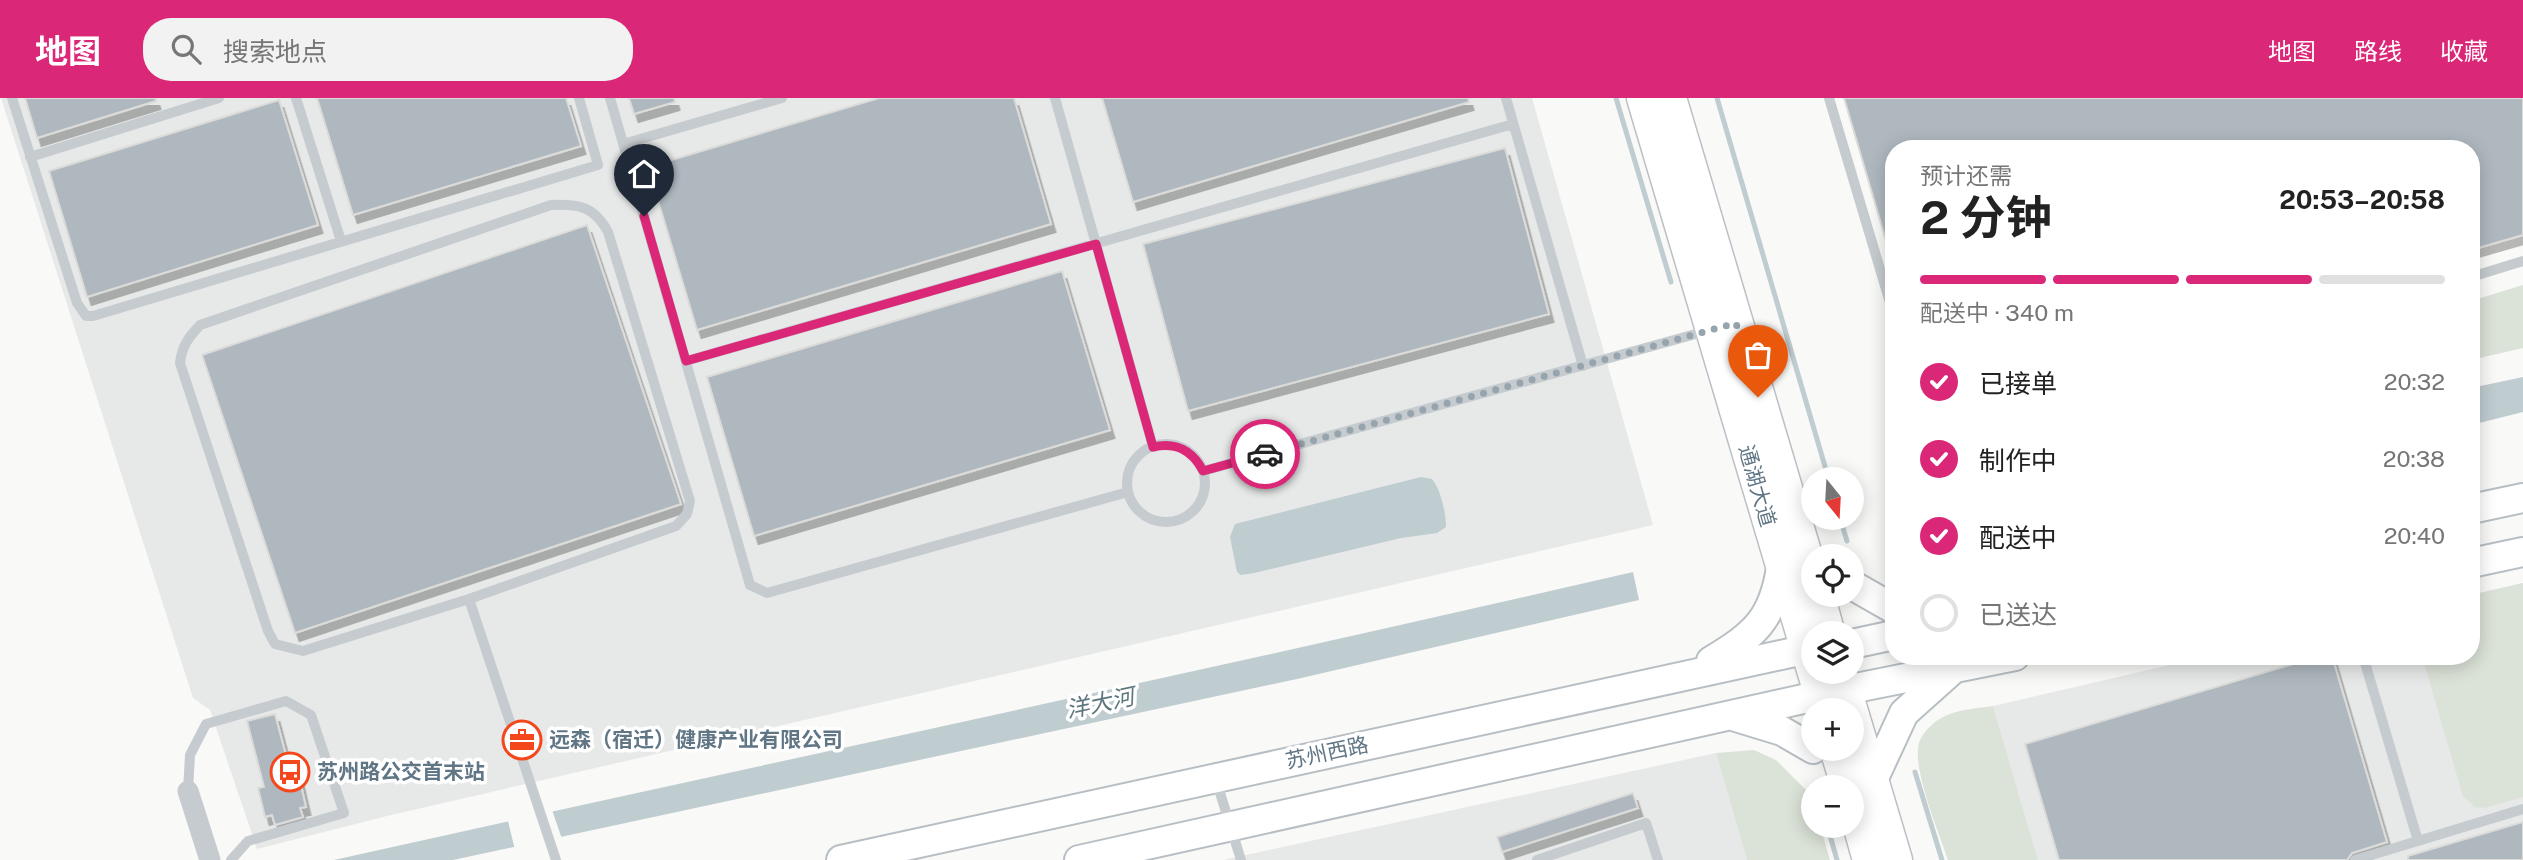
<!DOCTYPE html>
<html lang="zh">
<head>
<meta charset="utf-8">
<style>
	body { margin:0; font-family:"Public Sans","Noto Sans SC",sans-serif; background:#f2f2f2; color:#222; height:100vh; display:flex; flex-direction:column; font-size:26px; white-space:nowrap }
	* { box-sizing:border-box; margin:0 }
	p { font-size:23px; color:#767676 }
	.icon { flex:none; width:38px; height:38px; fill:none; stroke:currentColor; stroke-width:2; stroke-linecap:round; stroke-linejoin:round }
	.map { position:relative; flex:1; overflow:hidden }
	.details { position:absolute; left:1885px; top:42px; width:595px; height:525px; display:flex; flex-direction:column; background:#fff; border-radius:28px; box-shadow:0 4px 18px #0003 }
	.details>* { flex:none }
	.needle { width:46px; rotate:162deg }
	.controls { position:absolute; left:1801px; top:369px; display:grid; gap:14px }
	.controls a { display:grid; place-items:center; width:63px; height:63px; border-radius:50%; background:#fff; box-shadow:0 4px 18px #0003; font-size:35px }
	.pin { position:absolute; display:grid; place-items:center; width:60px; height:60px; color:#fff; margin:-72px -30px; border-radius:50% 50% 50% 0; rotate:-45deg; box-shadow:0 0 7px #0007 }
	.pin .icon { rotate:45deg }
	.courier { position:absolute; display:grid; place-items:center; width:70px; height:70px; margin:-35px; border:5px solid #db2777; border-radius:50%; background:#fff; color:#222; box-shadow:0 2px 9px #0007 }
	.summary em { font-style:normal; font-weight:700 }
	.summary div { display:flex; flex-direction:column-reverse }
	.summary { display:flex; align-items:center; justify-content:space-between; height:119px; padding:0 35px }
	h1 { font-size:46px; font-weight:700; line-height:52px }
	.bar { display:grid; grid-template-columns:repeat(4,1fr); gap:10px 7px; align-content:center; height:84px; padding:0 35px }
	.bar i { height:9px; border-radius:5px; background:#e0e0e0 }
	.bar .selected { background:#db2777 }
	.bar p { grid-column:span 4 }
	ol { padding:0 35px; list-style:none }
	li { display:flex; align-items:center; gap:21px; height:77px }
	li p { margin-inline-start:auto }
	li .icon { padding:7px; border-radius:50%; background:#db2777; color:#fff; stroke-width:4 }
	li:last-child { color:#767676 }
	li i { width:38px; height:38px; border:4px solid #e0e0e0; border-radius:50% }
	header { display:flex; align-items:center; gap:42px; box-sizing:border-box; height:98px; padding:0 35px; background:#db2777; color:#fff }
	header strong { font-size:33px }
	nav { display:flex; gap:38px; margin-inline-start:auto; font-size:24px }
	.search { width:490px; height:63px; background:#f2f2f2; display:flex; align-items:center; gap:18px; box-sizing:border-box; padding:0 24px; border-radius:28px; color:#767676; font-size:26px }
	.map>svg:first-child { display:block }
</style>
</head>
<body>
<header>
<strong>地图</strong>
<div class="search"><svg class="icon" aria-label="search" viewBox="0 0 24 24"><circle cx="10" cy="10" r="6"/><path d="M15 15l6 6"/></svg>搜索地点</div>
<nav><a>地图</a><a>路线</a><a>收藏</a></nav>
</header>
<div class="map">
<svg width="2523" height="762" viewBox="0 0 2523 762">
	<defs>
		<filter id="shadow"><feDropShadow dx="4.5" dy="8" stdDeviation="0" flood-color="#0004"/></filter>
	</defs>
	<rect width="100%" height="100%" fill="#f9f9f7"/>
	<!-- built -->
	<path fill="#e7e8e8" d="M 1,0 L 1532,0 L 1653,427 L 391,717 L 257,751 L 210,612 L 193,600 Z
		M 2523,485 L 2523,762 L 2038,762 L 1993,608 L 2208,558 L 2471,558 L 2471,497 Z
		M 1716,655 L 1747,762 L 1223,762 Z"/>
	<!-- green -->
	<path fill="#dbe2d7" d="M 2523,187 L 2523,250 L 2471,262 L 2471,203 Z
		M 2523,485 L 2523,699 L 2484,710 L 2475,709 L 2463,698 L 2422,558 L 2471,558 L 2471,497 Z
		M 1993,608 L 2038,762 L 1948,762 C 1939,735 1915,677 1918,651 C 1919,635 1936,621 1950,616 C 1963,611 1979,610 1993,608 Z
		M 1754,652 L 1776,662 L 1809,695 L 1813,728 L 1820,728 L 1830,762 L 1747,762 L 1716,655 Z"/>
	<!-- water -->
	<path fill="#bfccd0" d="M 2523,279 L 2523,314 L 2471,327 L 2471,290 Z
		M 1421,379 L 1432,381 C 1441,392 1446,415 1446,429 L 1437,435 L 1401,440 L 1254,475 L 1241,477 L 1237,474 L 1230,439 L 1235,426 Z
		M 1633,474 L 1639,502 L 1297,581 L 453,762 L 334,762 C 767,665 1201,574 1633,474 Z"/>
	<!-- pier -->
	<path fill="#f9f9f7" d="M 551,709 L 562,741 L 515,752 L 507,719 Z"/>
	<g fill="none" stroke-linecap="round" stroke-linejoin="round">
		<!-- stream -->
		<path stroke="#bfccd0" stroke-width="5" d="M 1616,0 L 1671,184
			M 1717,0 L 1829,382
			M 1840,420 L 1847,443
			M 1915,674 L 1942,762
			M 1829,734 L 1837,762"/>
	</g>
	<!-- building -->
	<path fill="#afb8bf" stroke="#dbdbd9" stroke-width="2" filter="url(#shadow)" d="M 25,0 L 155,0 L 156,3 L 37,40 Z
		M 317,0 L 566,0 L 581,48 L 353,117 Z
		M 629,0 L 674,0 L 675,4 L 634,16 Z
		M 879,0 L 1014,0 L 1051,126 L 697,232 L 648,69 Z
		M 1102,0 L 1468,0 L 1469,4 L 1133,104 Z
		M 1844,0 L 2523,0 L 2523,137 L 2471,152 L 2471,51 L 1894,51 L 1894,156 L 1890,156 Z
		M 279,2 L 318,127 L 87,199 L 49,73 Z
		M 1505,50 L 1549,216 L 1188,313 L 1143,146 Z
		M 587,127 L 681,406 L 295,535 L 202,257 Z
		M 1062,173 L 1110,332 L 754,438 L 707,279 Z
		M 2320,558 L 2332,558 L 2387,744 L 2352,755 L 2347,762 L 2059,762 L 2025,646 Z
		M 275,616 L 292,680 L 299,679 L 306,709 L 300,710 L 303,719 L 275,727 L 272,717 L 265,719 L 258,690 L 264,689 L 247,623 Z
		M 1633,695 L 1638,710 L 1502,754 L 1497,739 Z
		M 2523,724 L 2523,762 L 2408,762 L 2408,758 Z"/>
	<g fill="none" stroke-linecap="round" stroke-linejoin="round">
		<defs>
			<path id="secondary" d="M 2471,411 L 2523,400
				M 2471,465 L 2523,454
				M 1852,487 L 1894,511
				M 1852,546 L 1894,537
				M 1711,563 C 1754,537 1773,522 1781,470
				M 1736,619 L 1782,633 L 1813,651
				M 1873,682 L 1904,615 L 1951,573
				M 841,762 L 1813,550
				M 1079,762 L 1821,597 L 2015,558"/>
			<path id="primary" d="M 1643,0 L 1825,612
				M 1670,0 L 1813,481
				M 1818,497 L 1829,536
				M 1840,574 L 1896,762
				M 1836,651 L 1848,690
				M 1852,702 L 1869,762"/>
		</defs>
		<!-- secondary casing -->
		<use href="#secondary" stroke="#b8bfc4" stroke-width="32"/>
		<!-- primary casing -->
		<use href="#primary" stroke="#bcc0c4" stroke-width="35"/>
		<!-- lane -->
		<path stroke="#c6cbcf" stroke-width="10" d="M 12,0 L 77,205 L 86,218 L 93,218 L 598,67 L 579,0
			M 296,0 L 341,143
			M 610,0 L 750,487 L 767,495 L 1128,394
			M 1055,0 L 1153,349
			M 1506,0 L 1583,268
			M 1829,0 L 1894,218
			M 623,46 L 782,0
			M 30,59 L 219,0
			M 2471,179 L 2523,163
			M 686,263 L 1513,26
			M1127 385a39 39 0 1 1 78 0a39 39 0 1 1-78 0Z
			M 1203,373 L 1710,232
			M 469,501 L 303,553 L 275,546 L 268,533 L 180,265 C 182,248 188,240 200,227 L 551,107 C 579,106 594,108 608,134 L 690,403 L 687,416 L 676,428 L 469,501 L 556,762
			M 2363,558 L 2418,743
			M 1216,682 L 1241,762
			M 188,693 L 190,657 L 206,626 L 286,603 L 311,617 L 344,715 L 248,743 L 231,762
			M 1537,762 L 1646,725 L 1658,762
			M 2355,762 L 2523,711"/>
		<!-- street -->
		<path stroke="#c6cbcf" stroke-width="21" d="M 188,693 L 210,762"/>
		<!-- secondary -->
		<use href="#secondary" stroke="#fff" stroke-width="28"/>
		<!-- primary -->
		<use href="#primary" stroke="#fff" stroke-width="32"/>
	</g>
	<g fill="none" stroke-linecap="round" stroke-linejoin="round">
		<!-- done -->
		<path stroke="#96a4ad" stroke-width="7" stroke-dasharray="0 12.6" d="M 1265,356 L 1736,225 L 1758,299"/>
		<!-- route -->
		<path stroke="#db2777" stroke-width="9" d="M 644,118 L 686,263 L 1096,146 L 1153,349 C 1176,344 1192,352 1203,373 L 1265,356"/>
	</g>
	<!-- icons -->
	<defs>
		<symbol id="office-ring" viewBox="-11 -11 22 22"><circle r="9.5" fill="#fff" stroke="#f4481c" stroke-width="1.5"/><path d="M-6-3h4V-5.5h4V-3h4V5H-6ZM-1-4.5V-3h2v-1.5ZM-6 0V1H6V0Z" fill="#f4481c"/></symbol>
		<symbol id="bus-ring" viewBox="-11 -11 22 22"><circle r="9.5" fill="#fff" stroke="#f4481c" stroke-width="1.5"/><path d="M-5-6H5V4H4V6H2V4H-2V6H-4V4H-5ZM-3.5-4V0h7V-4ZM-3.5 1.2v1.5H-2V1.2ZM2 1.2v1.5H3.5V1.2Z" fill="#f4481c"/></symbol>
	</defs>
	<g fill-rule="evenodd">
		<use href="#office-ring" x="500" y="620" width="44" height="44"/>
		<use href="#bus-ring" x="268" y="652" width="44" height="44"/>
	</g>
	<g text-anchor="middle" stroke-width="7" stroke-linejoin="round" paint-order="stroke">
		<!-- street labels -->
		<g font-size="21" fill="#617685" stroke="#fff">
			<text transform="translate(1757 388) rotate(74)" y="7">通湖大道</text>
			<text transform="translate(1327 655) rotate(-12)" y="7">苏州西路</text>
		</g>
		<!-- poi labels -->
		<g font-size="21" font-weight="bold" fill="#617685" stroke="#fff" text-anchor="start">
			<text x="549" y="649">远森（宿迁）健康产业有限公司</text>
			<text x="317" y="681">苏州路公交首末站</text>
		</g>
		<!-- water labels -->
		<g font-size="23" font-style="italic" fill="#5c767e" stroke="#fff">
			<text transform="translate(1100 605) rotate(-12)" y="8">洋大河</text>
		</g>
	</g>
</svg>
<div class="controls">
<a><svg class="needle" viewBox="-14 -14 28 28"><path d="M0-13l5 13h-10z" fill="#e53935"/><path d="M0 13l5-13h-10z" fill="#767676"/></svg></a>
<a><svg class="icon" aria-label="locate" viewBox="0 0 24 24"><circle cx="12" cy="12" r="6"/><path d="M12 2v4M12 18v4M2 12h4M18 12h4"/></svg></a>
<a><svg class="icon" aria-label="layers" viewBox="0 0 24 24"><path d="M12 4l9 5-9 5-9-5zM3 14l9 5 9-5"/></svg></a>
<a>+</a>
<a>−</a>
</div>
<div class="pin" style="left:1758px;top:299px;background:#ea580c"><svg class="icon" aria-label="bag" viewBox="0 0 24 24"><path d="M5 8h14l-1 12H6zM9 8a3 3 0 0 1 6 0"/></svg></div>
<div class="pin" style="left:644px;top:118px;background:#1f2937"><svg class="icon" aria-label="home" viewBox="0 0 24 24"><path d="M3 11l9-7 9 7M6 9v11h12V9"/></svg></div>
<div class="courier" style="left:1265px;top:356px"><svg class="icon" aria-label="car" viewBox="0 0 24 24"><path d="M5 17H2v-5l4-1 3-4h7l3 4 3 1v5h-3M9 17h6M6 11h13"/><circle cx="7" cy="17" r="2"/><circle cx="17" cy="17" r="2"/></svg></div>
<section class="details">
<div class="summary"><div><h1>2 分钟</h1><p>预计还需</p></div><em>20:53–20:58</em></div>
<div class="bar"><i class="selected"></i><i class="selected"></i><i class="selected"></i><i></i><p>配送中 · 340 m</p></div>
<ol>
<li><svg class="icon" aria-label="check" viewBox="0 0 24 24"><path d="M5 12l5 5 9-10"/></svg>已接单<p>20:32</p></li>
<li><svg class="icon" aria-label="check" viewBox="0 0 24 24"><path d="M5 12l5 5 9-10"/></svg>制作中<p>20:38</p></li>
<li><svg class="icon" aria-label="check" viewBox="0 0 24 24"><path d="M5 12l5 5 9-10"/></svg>配送中<p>20:40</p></li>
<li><i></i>已送达</li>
</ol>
</section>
</div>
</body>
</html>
